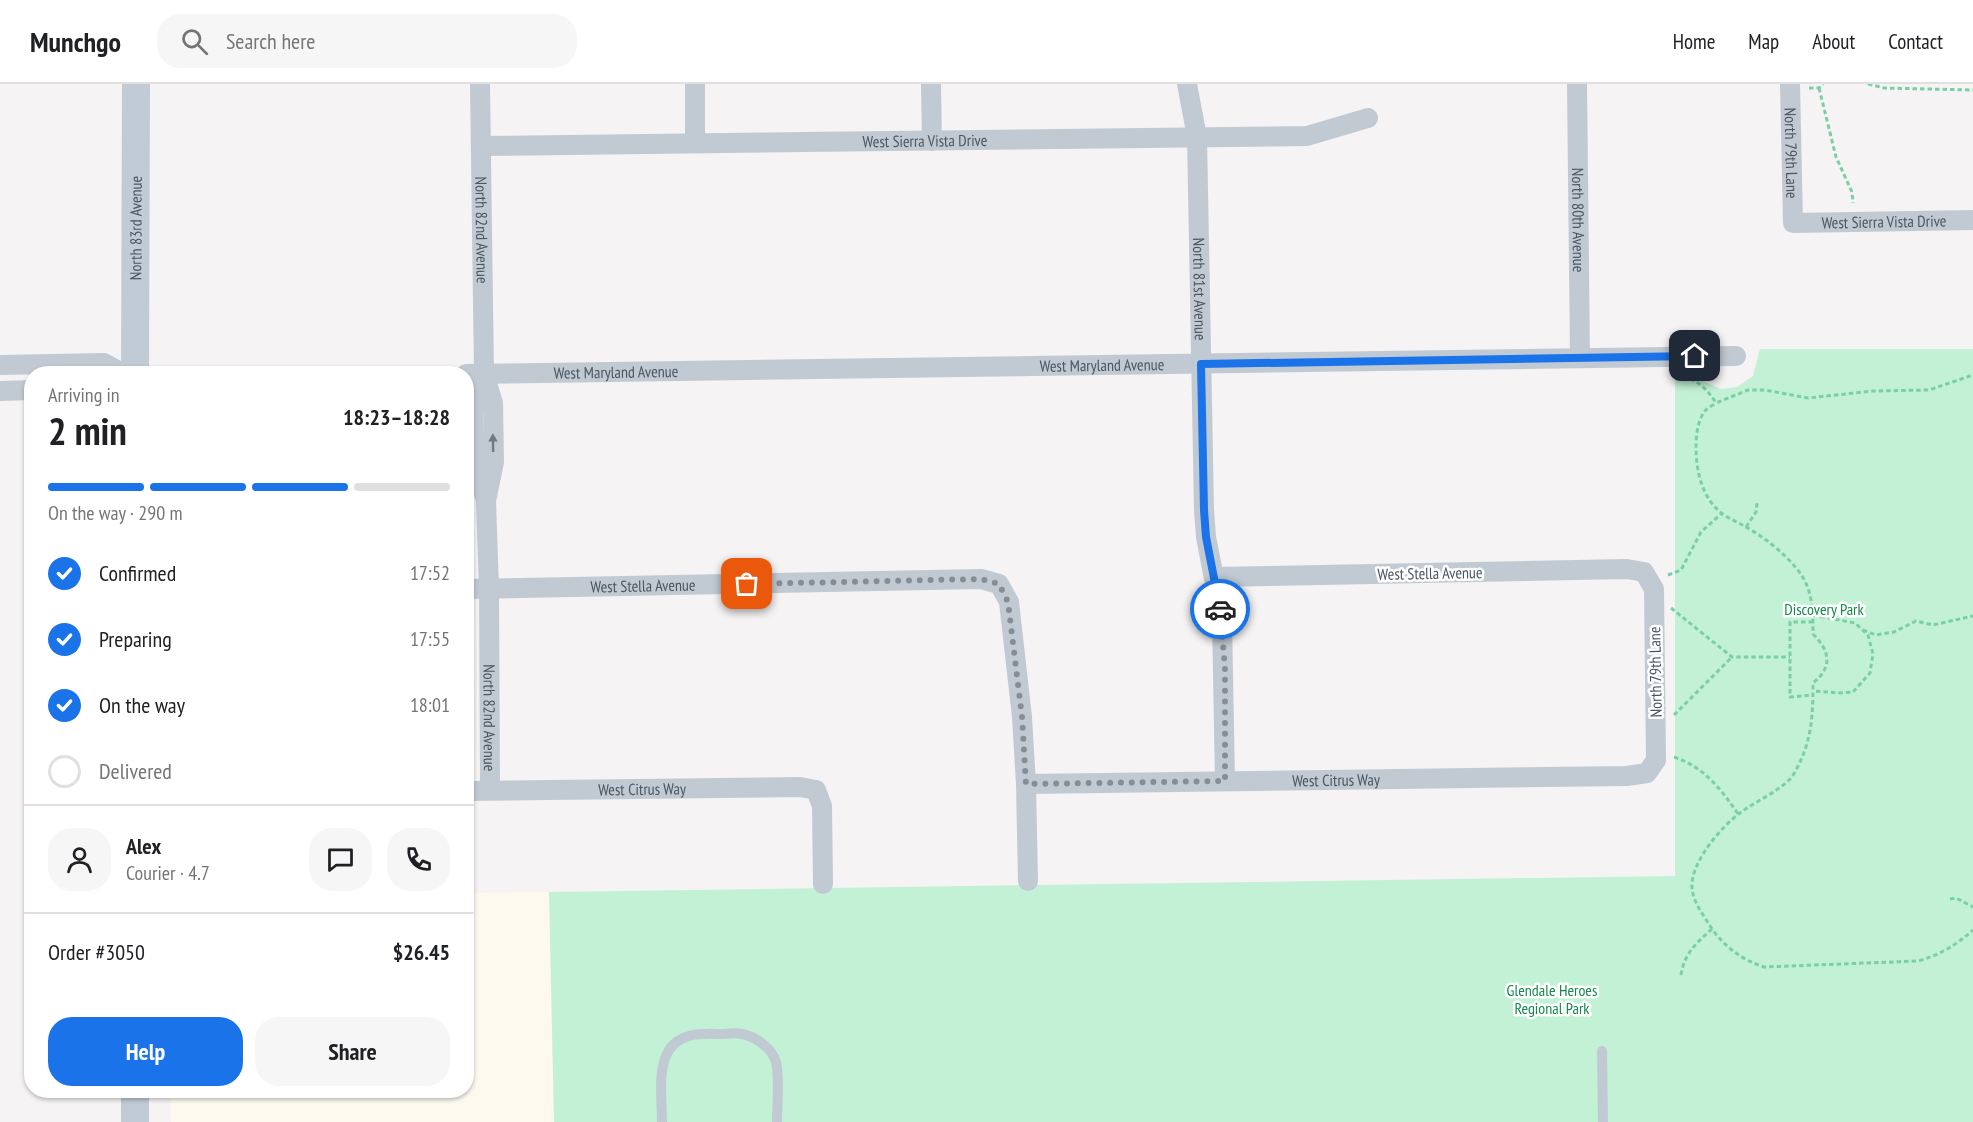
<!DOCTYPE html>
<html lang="en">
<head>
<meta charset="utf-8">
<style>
	body { margin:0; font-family:"PT Sans Narrow",sans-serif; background:#f6f6f6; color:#202124; height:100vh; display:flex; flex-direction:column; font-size:22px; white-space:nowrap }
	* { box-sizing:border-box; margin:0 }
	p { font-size:20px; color:#757577 }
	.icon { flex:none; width:33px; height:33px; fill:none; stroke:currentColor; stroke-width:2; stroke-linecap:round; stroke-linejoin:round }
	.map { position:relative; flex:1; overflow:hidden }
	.side { position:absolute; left:24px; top:282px; width:450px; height:732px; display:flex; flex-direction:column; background:#fff; border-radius:24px; box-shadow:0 2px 4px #0004 }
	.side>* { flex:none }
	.pin { position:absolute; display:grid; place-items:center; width:51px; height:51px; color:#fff; margin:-26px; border-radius:12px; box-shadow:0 3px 9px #0006 }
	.courier { position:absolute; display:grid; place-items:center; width:60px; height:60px; margin:-30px; border:4px solid #1a73e8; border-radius:50%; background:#fff; color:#222; box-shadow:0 2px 8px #0007 }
	.headline em { font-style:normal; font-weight:800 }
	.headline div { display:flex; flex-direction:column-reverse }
	.headline { display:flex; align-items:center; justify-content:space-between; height:102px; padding:0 24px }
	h1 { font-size:39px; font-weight:800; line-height:45px }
	.bar { display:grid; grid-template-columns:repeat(4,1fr); gap:9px 6px; align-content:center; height:72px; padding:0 24px }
	.bar i { height:8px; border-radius:4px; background:#e0e0e0 }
	.bar .current { background:#1a73e8 }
	.bar p { grid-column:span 4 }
	.line { display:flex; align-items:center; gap:15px; padding:0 24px; border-top:2px solid #e0e0e0 }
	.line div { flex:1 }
	.round { display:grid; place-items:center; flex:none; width:63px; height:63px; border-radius:24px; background:#f6f6f6 }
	ol { padding:0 24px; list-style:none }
	li { display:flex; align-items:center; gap:18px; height:66px }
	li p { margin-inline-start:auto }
	li .icon { padding:6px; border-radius:50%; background:#1a73e8; color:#fff; stroke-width:4 }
	li:last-child { color:#757577 }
	li i { width:33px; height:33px; border:3px solid #e0e0e0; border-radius:50% }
	.primary-button { display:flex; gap:12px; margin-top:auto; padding:12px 24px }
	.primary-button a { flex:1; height:69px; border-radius:24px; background:#1a73e8; color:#fff; font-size:24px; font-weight:800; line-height:69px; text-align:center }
	.primary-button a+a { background:#f6f6f6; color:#202124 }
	header { display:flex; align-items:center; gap:36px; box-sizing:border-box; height:84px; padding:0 30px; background:#fff; border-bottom:2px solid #e0e0e0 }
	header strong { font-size:28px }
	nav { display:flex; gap:33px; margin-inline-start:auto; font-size:21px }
	.search { width:420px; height:54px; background:#f6f6f6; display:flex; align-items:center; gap:15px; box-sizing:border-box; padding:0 21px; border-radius:24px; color:#757577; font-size:22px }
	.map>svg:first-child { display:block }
</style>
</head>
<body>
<header>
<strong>Munchgo</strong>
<div class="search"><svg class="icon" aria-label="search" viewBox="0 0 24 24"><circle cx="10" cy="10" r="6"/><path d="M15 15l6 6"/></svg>Search here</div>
<nav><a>Home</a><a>Map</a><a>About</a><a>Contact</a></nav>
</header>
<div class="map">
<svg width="1973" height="1038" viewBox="0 0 1973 1038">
	<rect width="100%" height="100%" fill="#f5f3f3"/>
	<!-- commercial -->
	<path fill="#fdf9ef" d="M 549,808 L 554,1038 L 171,1038 L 170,1007 L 466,1006 L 467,809 Z"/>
	<!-- green -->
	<path fill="#c3f1d5" d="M 1760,265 L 1973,265 L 1973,1038 L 554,1038 L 549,808 L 1675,792 L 1675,289 L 1685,289 L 1721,305 L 1737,303 L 1753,292 Z"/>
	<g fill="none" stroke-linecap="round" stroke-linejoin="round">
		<!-- path -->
		<path stroke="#7ad0a6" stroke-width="3" stroke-dasharray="4.5 3" stroke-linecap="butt" d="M 1868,0 L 1884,4 L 1973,6
			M 1809,4 L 1819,4 L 1823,0
			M 1819,4 L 1836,73 L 1852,108 L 1853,119
			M 1683,292 C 1699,297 1707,305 1716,319 L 1748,306 L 1765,306 L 1808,314 L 1873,307 L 1929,306 L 1973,291
			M 1746,443 L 1756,428 L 1757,419
			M 1668,491 L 1681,486 L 1701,448 L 1721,430
			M 1671,524 L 1732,573 L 1790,573
			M 1813,531 L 1855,539 L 1868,551 L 1873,570 L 1870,589 L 1853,608 L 1840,609 L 1813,607
			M 1813,538 L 1790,538 L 1790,613 L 1813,611
			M 1863,546 L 1876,551 L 1894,548 L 1916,537 L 1933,541 L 1973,532
			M 1674,631 L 1732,573
			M 1674,673 C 1704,683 1721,705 1738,730
			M 1950,815 L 1956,814 L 1973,823
			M 1712,845 C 1705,833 1693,819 1692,804 C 1690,779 1721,743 1740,729 C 1756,717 1776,709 1790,695 C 1793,692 1795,688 1797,684 C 1812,656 1813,630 1813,599 C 1833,583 1830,567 1813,550 C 1813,527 1813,504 1797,485 C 1783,468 1763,452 1744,442 C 1736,437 1727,434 1720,428 C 1701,411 1696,386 1696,362 C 1696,352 1698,335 1705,327 C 1707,324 1713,321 1716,319
			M 1681,891 C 1684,870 1696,859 1712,845 C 1726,864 1741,875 1764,883 L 1918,877 C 1940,871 1956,861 1973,846"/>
		<!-- lane -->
		<path stroke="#c1cad2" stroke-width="10" d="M 1602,967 L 1603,1038
			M 662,1038 C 662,1015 657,986 669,966 C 681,947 705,950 724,950 C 730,950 737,948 742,950 C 756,953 772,964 776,978 C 780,994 777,1021 777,1038"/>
		<!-- street -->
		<g stroke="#c1cad2" stroke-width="20">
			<path id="s1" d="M 480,0 L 484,290 L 493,319 L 494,378 L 486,417 L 489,505 L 490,706"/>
			<path d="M 931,0 L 932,57"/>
			<path id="s2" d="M 1187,0 L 1197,53 L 1204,426 L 1206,453 L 1222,536 L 1225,697"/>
			<path id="s3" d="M 1577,0 L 1580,274"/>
			<path id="s4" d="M 1790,0 L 1793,139 L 1973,136"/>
			<path d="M 695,59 L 695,0"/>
			<path id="s5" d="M 481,62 L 1307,52 L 1368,34"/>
			<path d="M 0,281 L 104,279 L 124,290"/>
			<path id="s6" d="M 466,290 L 1736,272"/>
			<path d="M 484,290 L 473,327 L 475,377 L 485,413"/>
			<path d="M 0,307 L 32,306"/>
			<path id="s7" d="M 466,505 L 981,495 L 999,500 L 1009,518 L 1022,633 L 1026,700 L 1028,797"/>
			<path id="s8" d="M 1026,700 L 1627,692 L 1647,689 L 1656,676 L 1654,505 L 1644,488 L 1627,485 L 1215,493"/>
			<path id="s9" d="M 466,707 L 800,703 L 816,706 L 822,722 L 823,800"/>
		</g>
		<!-- secondary -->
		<g stroke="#c1cbd6" stroke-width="28">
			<path id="s10" d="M 135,290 L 136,0"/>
			<path d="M 135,1006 L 135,1038"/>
		</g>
	</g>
	<!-- one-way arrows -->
	<defs><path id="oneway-solid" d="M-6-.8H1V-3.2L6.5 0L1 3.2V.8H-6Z" transform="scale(1.5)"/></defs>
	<use fill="#6e7983" href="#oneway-solid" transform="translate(493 359) rotate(-91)"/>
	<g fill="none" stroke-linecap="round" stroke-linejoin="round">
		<!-- done -->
		<path stroke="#868d94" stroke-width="6" stroke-dasharray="0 10.8" d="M 747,500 L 981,495 L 999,500 L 1008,518 L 1022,633 L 1026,700 L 1225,697 L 1225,585 L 1220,525"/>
		<!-- route -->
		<path stroke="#1a73e8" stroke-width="8" d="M 1220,525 L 1206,453 L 1204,426 L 1201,280 L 1695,272"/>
	</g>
	<g text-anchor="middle" stroke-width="5" stroke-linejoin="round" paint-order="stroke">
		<!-- street labels -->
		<g font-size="16" fill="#4a5661" stroke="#fff">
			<text dy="6" stroke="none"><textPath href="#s5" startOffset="444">West Sierra Vista Drive</textPath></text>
			<text dy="6" stroke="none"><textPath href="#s4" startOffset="69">North 79th Lane</textPath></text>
			<text dy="6" stroke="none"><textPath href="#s3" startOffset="136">North 80th Avenue</textPath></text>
			<text dy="6" stroke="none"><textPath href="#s4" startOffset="230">West Sierra Vista Drive</textPath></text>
			<text dy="6" stroke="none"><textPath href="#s10" startOffset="146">North 83rd Avenue</textPath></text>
			<text dy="6" stroke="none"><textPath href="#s1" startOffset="146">North 82nd Avenue</textPath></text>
			<text dy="6" stroke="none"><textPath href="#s2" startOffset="206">North 81st Avenue</textPath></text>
			<text dy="6" stroke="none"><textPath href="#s6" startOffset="636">West Maryland Avenue</textPath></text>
			<text dy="6" stroke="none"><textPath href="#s6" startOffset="150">West Maryland Avenue</textPath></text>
			<text transform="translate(1430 489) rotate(-1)" y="6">West Stella Avenue</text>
			<text dy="6" stroke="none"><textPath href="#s7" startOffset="177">West Stella Avenue</textPath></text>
			<text transform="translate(1655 588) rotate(-91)" y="6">North 79th Lane</text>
			<text dy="6" stroke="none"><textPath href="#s1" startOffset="636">North 82nd Avenue</textPath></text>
			<text dy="6" stroke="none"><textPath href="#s8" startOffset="310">West Citrus Way</textPath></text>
			<text dy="6" stroke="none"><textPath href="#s9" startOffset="176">West Citrus Way</textPath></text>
		</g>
		<!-- park labels -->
		<g font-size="16" fill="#17864f" stroke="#fff">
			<text x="1824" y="531">Discovery Park</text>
			<text x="1552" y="912">Glendale Heroes<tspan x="1552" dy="18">Regional Park</tspan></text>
		</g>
	</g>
</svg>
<div class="pin" style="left:747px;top:500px;background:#ea580c"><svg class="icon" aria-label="bag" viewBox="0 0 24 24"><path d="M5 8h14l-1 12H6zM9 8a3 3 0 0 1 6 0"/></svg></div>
<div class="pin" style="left:1695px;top:272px;background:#1f2937"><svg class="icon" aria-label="home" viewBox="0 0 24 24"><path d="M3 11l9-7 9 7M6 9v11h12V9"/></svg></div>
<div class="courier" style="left:1220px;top:525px"><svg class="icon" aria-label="car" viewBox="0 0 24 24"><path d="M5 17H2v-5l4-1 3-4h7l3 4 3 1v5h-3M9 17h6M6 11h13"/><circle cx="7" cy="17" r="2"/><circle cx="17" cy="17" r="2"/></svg></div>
<section class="side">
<div class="headline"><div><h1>2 min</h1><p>Arriving in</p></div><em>18:23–18:28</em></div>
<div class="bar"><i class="current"></i><i class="current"></i><i class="current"></i><i></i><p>On the way · 290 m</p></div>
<ol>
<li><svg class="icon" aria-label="check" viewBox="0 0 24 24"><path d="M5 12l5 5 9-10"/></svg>Confirmed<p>17:52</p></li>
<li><svg class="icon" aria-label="check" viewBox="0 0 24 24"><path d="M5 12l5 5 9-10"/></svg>Preparing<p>17:55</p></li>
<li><svg class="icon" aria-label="check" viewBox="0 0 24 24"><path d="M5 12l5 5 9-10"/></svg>On the way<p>18:01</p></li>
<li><i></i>Delivered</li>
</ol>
<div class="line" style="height:108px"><a class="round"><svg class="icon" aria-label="person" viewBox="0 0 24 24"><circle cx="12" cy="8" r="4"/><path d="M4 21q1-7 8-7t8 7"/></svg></a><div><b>Alex</b><p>Courier · 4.7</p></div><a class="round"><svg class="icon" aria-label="chat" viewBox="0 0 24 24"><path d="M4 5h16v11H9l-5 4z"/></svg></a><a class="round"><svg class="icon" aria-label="phone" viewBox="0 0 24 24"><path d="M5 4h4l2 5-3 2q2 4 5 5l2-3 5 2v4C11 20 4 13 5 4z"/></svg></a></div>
<div class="line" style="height:78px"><div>Order #3050</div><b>$26.45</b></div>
<div class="primary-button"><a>Help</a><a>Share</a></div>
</section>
</div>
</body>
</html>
